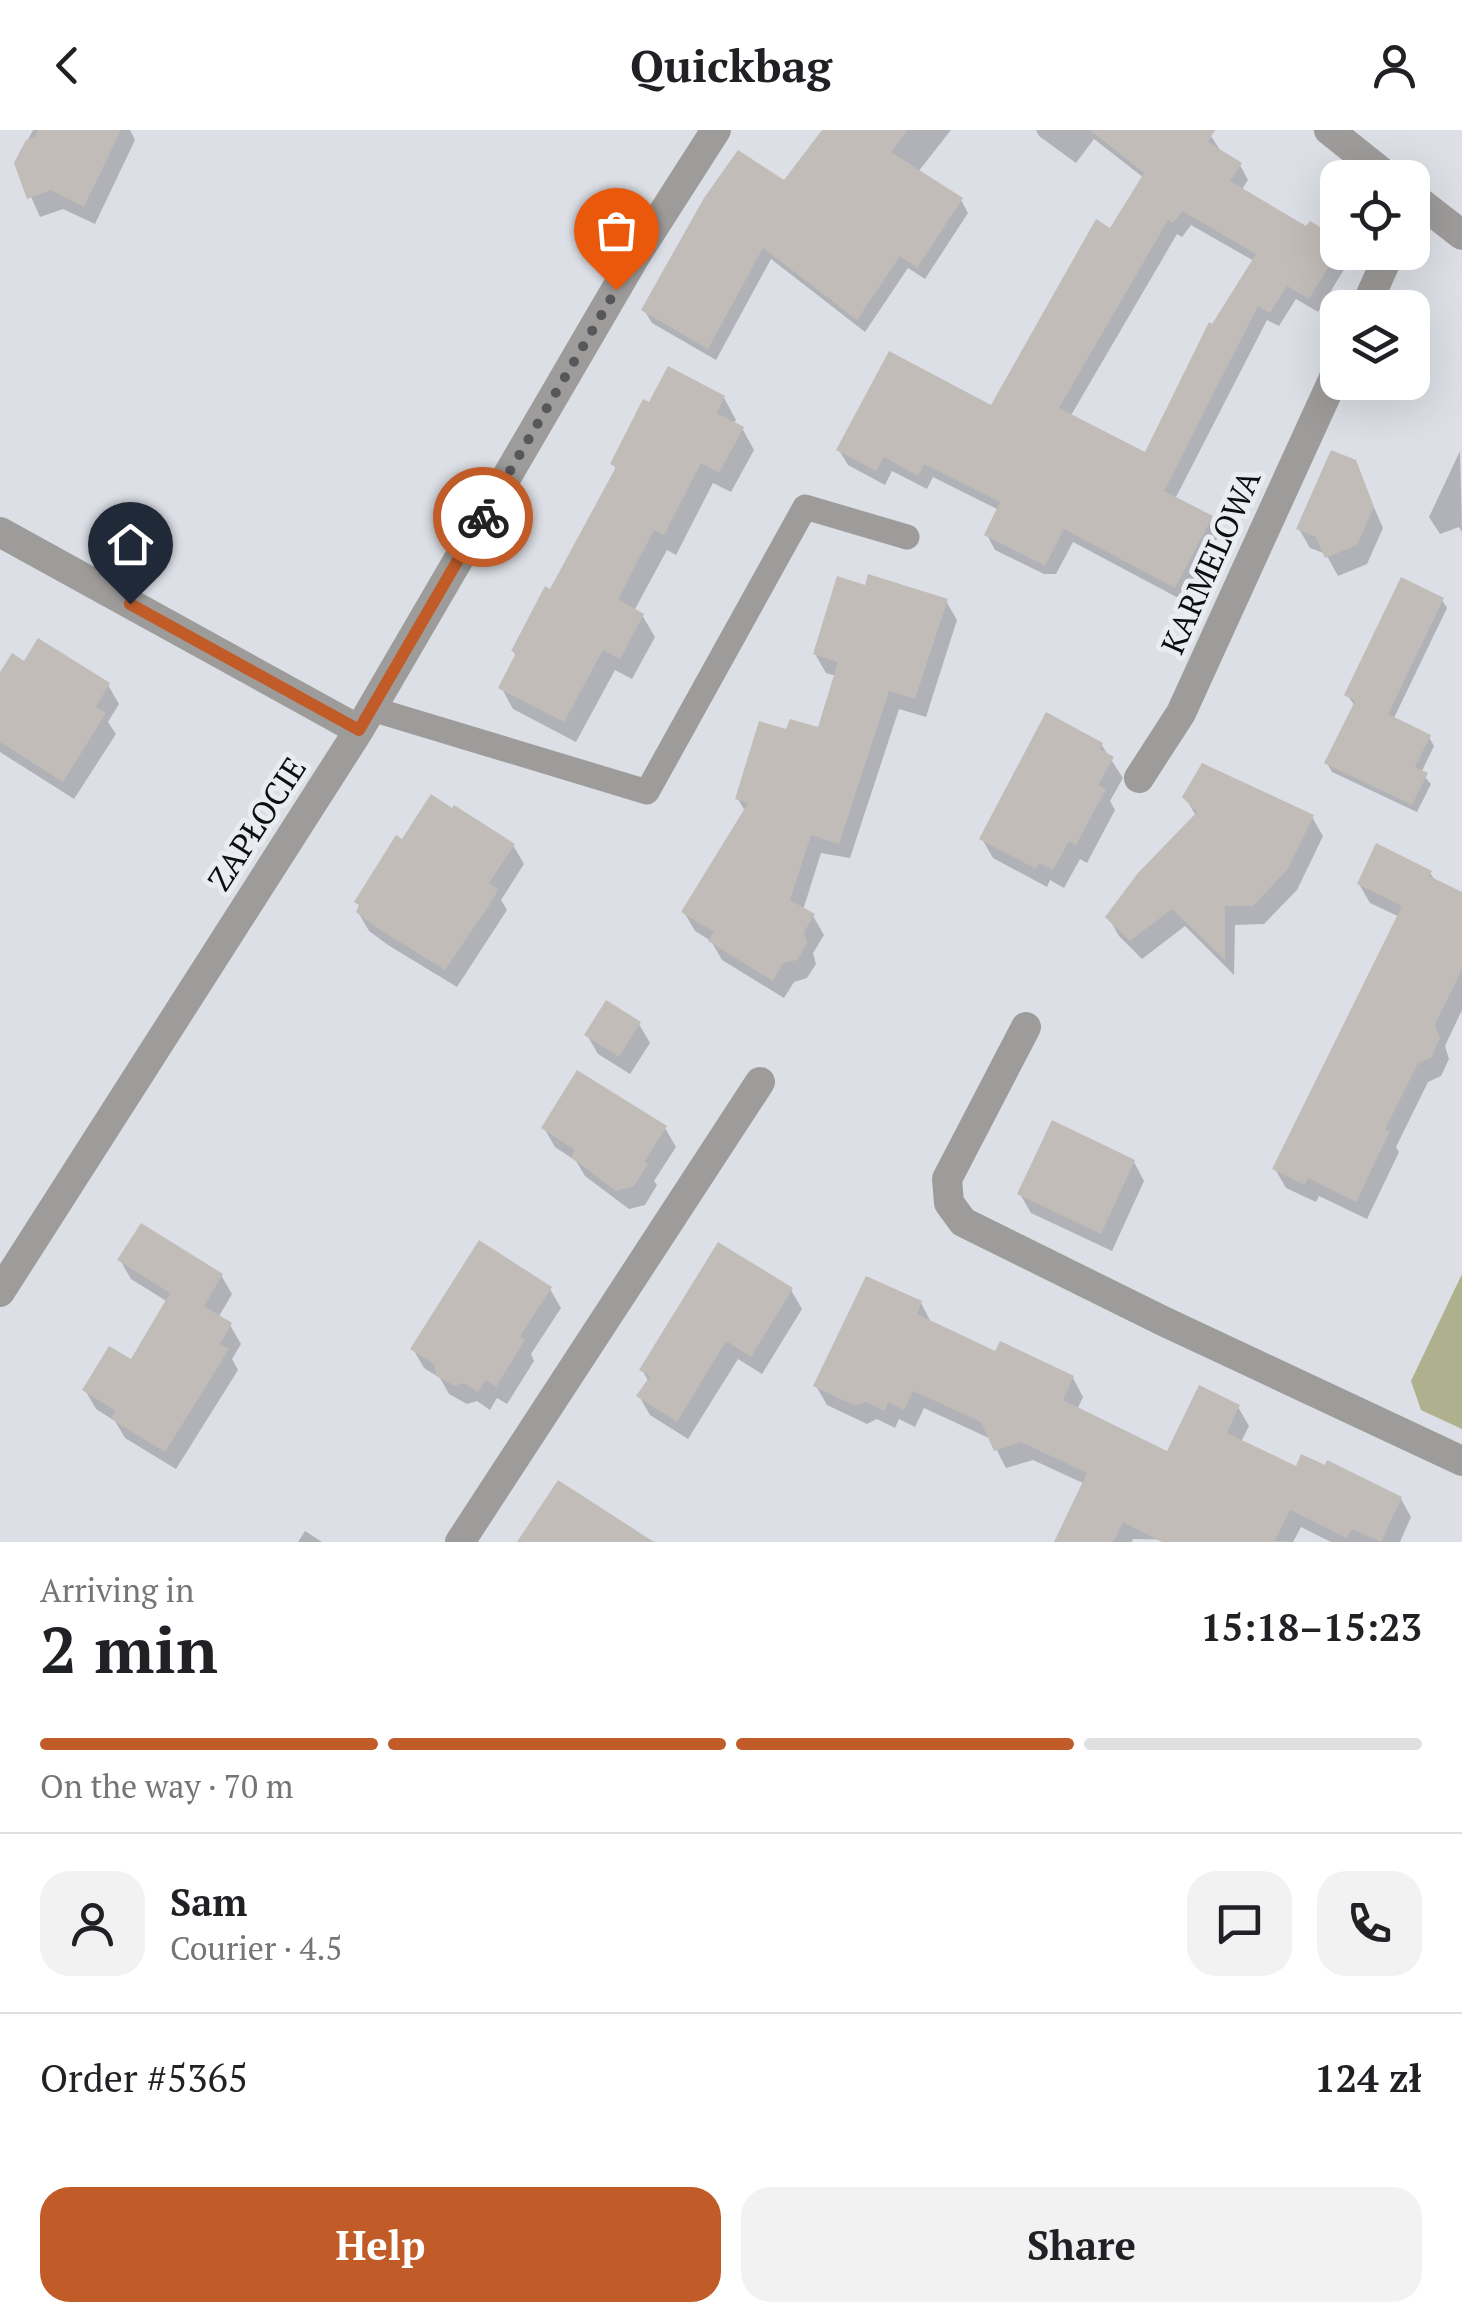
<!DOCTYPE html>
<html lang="en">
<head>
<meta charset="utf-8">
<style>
	body { margin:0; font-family:"PT Serif",serif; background:#f2f2f2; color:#202124; height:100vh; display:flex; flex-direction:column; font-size:38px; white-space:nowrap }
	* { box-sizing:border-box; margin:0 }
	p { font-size:32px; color:#757577 }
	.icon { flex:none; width:55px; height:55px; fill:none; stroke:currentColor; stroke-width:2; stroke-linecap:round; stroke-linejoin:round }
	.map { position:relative; height:1412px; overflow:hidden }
	.sheet { display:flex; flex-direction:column; background:#fff; flex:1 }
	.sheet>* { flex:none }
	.fabs { position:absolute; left:1320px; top:30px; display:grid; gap:20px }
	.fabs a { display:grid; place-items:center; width:110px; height:110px; border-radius:20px; background:#fff; box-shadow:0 10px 40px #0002; font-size:50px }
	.pin { position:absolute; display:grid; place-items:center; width:85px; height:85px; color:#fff; margin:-102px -42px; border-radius:50% 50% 50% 0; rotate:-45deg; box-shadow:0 0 10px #0007 }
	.pin .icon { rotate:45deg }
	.courier { position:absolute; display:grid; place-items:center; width:100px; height:100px; margin:-50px; border:8px solid #c15c28; border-radius:50%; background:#fff; color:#222; box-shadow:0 2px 12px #0007 }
	.overview em { font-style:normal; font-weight:600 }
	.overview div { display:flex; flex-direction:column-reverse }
	.overview { display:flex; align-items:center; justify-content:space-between; height:170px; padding:0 40px }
	h1 { font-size:65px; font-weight:600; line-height:75px }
	.bar { display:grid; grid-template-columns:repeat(4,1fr); gap:15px 10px; align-content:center; height:120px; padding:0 40px }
	.bar i { height:12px; border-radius:8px; background:#e0e0e0 }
	.bar .active { background:#c15c28 }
	.bar p { grid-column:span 4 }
	.line { display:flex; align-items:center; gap:25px; padding:0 40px; border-top:2px solid #e0e0e0 }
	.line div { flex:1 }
	.round { display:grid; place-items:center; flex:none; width:105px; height:105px; border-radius:30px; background:#f2f2f2 }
	.button { display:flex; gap:20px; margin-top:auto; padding:20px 40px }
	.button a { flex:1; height:115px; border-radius:30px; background:#c15c28; color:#fff; font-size:40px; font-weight:600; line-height:115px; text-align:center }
	.button a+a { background:#f2f2f2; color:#202124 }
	header { display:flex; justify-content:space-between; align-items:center; height:130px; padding:0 40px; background:#fff; font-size:45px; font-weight:600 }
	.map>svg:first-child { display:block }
</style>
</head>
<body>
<header><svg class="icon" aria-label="back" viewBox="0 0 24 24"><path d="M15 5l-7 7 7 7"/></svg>Quickbag<svg class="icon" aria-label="person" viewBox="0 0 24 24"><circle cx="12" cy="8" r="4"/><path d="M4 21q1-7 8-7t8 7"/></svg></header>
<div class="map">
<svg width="1462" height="1412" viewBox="0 0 1462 1412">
	<rect width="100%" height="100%" fill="#dcdfe5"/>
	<!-- green -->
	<path fill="#afb18e" d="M 1462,1144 L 1462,1299 L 1421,1280 L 1411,1251 Z"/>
	<!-- shadow -->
	<path fill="#0003" fill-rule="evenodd" d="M 33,0 L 130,0 L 135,10 L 95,94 L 63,79 L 40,87 L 16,33 Z
		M 825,0 L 951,0 L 918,42 L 961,70 L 968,83 L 925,149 L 908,138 L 865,202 L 771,129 L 716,230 L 652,193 L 644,180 L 785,53 Z
		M 1036,0 L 1200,0 L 1211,6 L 1220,20 L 1240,35 L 1248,50 L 1241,61 L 1338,122 L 1348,122 L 1351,128 L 1318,182 L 1296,169 L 1279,196 L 1267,190 L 1175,369 L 1211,388 L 1220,403 L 1184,471 L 1073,412 L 1056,444 L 1044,444 L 995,420 L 987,405 L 999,380 L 933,347 L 927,359 L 892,341 L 885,355 L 848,335 L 839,320 L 992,278 L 1144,48 L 1094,9 L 1076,33 L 1039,6 ZM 1191,95 L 1254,131 L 1213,197 L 1146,326 L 1070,287 L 1177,104 L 1182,107 Z
		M 724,268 L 736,290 L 733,294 L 742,298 L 754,320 L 731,362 L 713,353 L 676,425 L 667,420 L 634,481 L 642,485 L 655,507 L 632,549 L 615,540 L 576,612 L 513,579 L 501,557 L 517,527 L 513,521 L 551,462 L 617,340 L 613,334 Z
		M 1460,321 L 1462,402 L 1459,397 L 1440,404 L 1429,387 Z
		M 1354,332 L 1383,398 L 1367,434 L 1338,446 L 1326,424 L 1310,418 L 1299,399 Z
		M 866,458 L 946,471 L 957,490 L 926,587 L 899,579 L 850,728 L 821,723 L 803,780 L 813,786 L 824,805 L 813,823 L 816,834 L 807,848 L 794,852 L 784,868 L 722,830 L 711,811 L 695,801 L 684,782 L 745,681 L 738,669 L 788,602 L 819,600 L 836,546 L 826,543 L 815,524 Z
		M 1442,470 L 1447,478 L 1393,590 L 1429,607 L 1434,616 L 1421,643 L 1431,654 L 1417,682 L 1332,642 L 1327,633 L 1355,576 L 1347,565 Z
		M 25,535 L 108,555 L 119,574 L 108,592 L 116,604 L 74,669 L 0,622 L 0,547 Z
		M 1101,614 L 1123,648 L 1110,671 L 1115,680 L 1087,733 L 1080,729 L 1064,758 L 1050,750 L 1047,757 L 993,728 L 982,709 Z
		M 1185,667 L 1312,687 L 1323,706 L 1297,760 L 1264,794 L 1235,795 L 1234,845 L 1185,796 L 1142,829 L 1119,806 L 1108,787 L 1196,686 Z
		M 513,715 L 524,734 L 501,770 L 507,780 L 457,857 L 388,815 L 369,801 L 358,782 Z
		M 1430,743 L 1436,752 L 1462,765 L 1462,880 L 1445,916 L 1449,929 L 1441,946 L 1428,952 L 1396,1017 L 1399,1022 L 1367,1089 L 1319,1066 L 1316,1072 L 1286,1058 L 1275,1039 L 1400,787 L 1370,773 L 1359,754 Z
		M 639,894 L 650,913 L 630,944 L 598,924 L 587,905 Z
		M 544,998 L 665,998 L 676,1017 L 654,1051 L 657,1055 L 645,1075 L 629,1079 L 585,1046 L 576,1031 L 555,1017 Z
		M 1134,1032 L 1144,1051 L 1112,1121 L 1031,1083 L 1020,1064 Z
		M 120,1130 L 221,1145 L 232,1164 L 218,1188 L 230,1195 L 241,1214 L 232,1229 L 238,1240 L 176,1339 L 125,1308 L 115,1291 L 96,1279 L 85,1260 L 132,1232 L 168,1172 L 131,1149 Z
		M 550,1159 L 561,1178 L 531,1224 L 534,1231 L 507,1274 L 497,1268 L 490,1280 L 477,1271 L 467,1274 L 449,1264 L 440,1248 L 424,1238 L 413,1219 Z
		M 791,1160 L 802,1179 L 762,1244 L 738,1229 L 688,1309 L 650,1285 L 639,1266 L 649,1252 L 642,1240 Z
		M 921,1173 L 931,1192 L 996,1224 L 1073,1248 L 1083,1267 L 1077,1280 L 1168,1324 L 1238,1277 L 1249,1296 L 1241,1312 L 1297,1339 L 1401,1369 L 1411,1387 L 1400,1412 L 1331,1412 L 1301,1397 L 1293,1412 L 1133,1409 L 1132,1412 L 1057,1412 L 1085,1354 L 1033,1330 L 1006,1338 L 991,1309 L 924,1278 L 915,1297 L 899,1289 L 895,1298 L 877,1289 L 867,1294 L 827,1275 L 816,1256 Z
		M 305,1401 L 322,1412 L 293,1412 L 298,1412 Z"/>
	<!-- building -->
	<path fill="#c1bcb8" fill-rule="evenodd" d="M 38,0 L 121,0 L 84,77 L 51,60 L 27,69 L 14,33 L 26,10 L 35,7 Z
		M 822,0 L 908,0 L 891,22 L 963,68 L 917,138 L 900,126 L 857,190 L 763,118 L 708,219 L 641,180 L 704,68 L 738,20 L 784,50 Z
		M 1090,0 L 1215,0 L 1208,12 L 1242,33 L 1230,51 L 1306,96 L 1310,91 L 1338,108 L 1338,122 L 1309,169 L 1287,156 L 1270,183 L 1258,176 L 1164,361 L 1213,386 L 1175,458 L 1064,399 L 1045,436 L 984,405 L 1000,372 L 924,334 L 918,346 L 884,327 L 876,341 L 836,320 L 889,221 L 991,275 L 1096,89 L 1110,98 L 1144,43 ZM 1182,81 L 1256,124 L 1212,194 L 1209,192 L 1145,322 L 1059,278 L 1168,90 L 1173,93 Z
		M 668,236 L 725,266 L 717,283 L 744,297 L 719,343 L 701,333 L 664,405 L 654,400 L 618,469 L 644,484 L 620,529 L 603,520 L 564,592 L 498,558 L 516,523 L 511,521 L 545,456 L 550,459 L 616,337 L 610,334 L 643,269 L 649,272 Z
		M 1331,320 L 1356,330 L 1374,377 L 1357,415 L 1325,428 L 1316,407 L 1296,399 Z
		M 868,444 L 948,469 L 915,569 L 889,561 L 839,714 L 811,705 L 790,770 L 815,784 L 804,802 L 807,814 L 797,830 L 783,833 L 773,851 L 708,811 L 714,802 L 681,782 L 748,673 L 735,669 L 759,591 L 786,599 L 790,589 L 818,597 L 838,532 L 813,524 L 837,446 L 865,455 Z
		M 1401,447 L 1444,468 L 1388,584 L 1431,605 L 1415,637 L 1428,643 L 1412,675 L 1324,633 L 1355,571 L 1344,565 Z
		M 38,508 L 110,553 L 96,577 L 106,583 L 63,652 L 0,612 L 0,542 L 12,523 L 24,531 Z
		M 1046,582 L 1103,613 L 1100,619 L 1114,627 L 1098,655 L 1106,659 L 1076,715 L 1069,711 L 1053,740 L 1039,733 L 1036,739 L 979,709 Z
		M 1202,633 L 1314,685 L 1287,740 L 1253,776 L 1225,776 L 1225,830 L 1172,779 L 1130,811 L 1105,787 L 1138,743 L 1197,682 L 1182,667 Z
		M 431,664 L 452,678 L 454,675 L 515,714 L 489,753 L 498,759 L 494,768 L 445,840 L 374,796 L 356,782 L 359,775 L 354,772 L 396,705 L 402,709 Z
		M 1376,713 L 1432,741 L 1429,746 L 1462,762 L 1462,839 L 1435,895 L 1440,908 L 1431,928 L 1418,933 L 1385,999 L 1390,1001 L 1356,1072 L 1308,1048 L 1305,1055 L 1272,1039 L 1402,776 L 1357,754 Z
		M 606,870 L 641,892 L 619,927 L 584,905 Z
		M 577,940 L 667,996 L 644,1032 L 648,1034 L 634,1056 L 616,1061 L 571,1027 L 575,1020 L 541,998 Z
		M 1052,990 L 1135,1030 L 1101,1104 L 1017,1064 Z
		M 141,1093 L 223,1144 L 204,1176 L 232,1193 L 220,1214 L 229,1219 L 165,1322 L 111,1289 L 116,1281 L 82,1260 L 109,1216 L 131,1229 L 170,1163 L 117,1130 Z
		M 479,1110 L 552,1157 L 520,1206 L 525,1210 L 496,1257 L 486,1250 L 478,1262 L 464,1253 L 454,1256 L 436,1245 L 434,1234 L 410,1219 Z
		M 718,1112 L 793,1158 L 751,1227 L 726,1211 L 677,1292 L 636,1266 L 650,1246 L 639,1240 Z
		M 866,1146 L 922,1171 L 917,1184 L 995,1221 L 1000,1211 L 1074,1246 L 1063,1270 L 1167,1321 L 1199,1255 L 1240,1275 L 1227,1303 L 1296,1336 L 1301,1324 L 1325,1335 L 1327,1330 L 1402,1367 L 1381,1412 L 1352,1399 L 1347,1408 L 1290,1380 L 1274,1412 L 1162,1412 L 1123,1392 L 1113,1412 L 1054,1412 L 1087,1343 L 1021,1312 L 994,1321 L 981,1292 L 913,1261 L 904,1280 L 888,1272 L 885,1281 L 866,1272 L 855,1276 L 813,1256 Z
		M 558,1350 L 654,1412 L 517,1412 Z"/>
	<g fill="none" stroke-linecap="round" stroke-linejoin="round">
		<!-- service -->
		<path stroke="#9e9c9a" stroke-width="25" d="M 372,579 L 647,662 L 805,377 L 907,407"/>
		<!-- minor -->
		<path stroke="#9e9c9a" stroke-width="30" d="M 1365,178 L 1390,122
			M 0,402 L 359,600
			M 1139,648 L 1181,583 L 1338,239
			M 1026,897 L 947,1049 L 949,1073 L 963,1092 L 1163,1191 L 1462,1331
			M 0,1162 L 359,600 L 636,125 L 716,0
			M 460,1412 L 760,952"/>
		<!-- tertiary -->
		<path stroke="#9e9c9a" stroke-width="30" d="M 1329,0 L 1389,48
			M 1412,66 L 1462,105"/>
	</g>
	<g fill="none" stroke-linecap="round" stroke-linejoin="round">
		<!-- done -->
		<path stroke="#55575b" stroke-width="10" stroke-dasharray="0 18" d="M 483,387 L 616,160"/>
		<!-- route -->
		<path stroke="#c15c28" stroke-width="12" d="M 130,474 L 359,600 L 483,387"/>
	</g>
	<g text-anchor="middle" stroke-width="10" stroke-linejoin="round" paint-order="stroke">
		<!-- street labels -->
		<g font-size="32" fill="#0d0e10" stroke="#e9edf2">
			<text transform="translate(1211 432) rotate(-66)" y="11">KARMELOWA</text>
			<text transform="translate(257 694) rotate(-57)" y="11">ZAPŁOCIE</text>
		</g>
	</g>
</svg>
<div class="fabs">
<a><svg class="icon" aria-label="locate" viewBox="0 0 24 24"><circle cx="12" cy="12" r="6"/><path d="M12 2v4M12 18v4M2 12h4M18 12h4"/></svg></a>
<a><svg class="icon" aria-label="layers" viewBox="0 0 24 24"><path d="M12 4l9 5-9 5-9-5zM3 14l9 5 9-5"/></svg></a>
</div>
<div class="pin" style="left:616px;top:160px;background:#ea580c"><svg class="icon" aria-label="bag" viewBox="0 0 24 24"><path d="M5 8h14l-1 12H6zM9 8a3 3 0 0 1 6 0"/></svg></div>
<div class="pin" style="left:130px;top:474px;background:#1f2937"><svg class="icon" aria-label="home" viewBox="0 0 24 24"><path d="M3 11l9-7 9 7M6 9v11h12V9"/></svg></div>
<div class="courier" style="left:483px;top:387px"><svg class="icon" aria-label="bike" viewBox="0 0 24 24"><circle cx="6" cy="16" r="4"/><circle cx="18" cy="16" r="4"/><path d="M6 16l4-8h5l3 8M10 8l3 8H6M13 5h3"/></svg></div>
</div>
<section class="sheet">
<div class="overview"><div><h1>2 min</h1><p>Arriving in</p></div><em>15:18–15:23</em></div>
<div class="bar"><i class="active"></i><i class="active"></i><i class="active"></i><i></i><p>On the way · 70 m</p></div>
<div class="line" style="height:180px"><a class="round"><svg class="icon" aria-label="person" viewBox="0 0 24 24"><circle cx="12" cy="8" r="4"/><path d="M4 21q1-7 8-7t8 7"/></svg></a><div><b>Sam</b><p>Courier · 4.5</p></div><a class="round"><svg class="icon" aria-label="chat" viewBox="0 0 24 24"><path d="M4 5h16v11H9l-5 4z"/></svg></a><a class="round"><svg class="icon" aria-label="phone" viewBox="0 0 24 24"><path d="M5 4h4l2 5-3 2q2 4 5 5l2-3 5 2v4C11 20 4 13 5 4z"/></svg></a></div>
<div class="line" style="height:130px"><div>Order #5365</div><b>124 zł</b></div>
<div class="button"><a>Help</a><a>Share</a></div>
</section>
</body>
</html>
